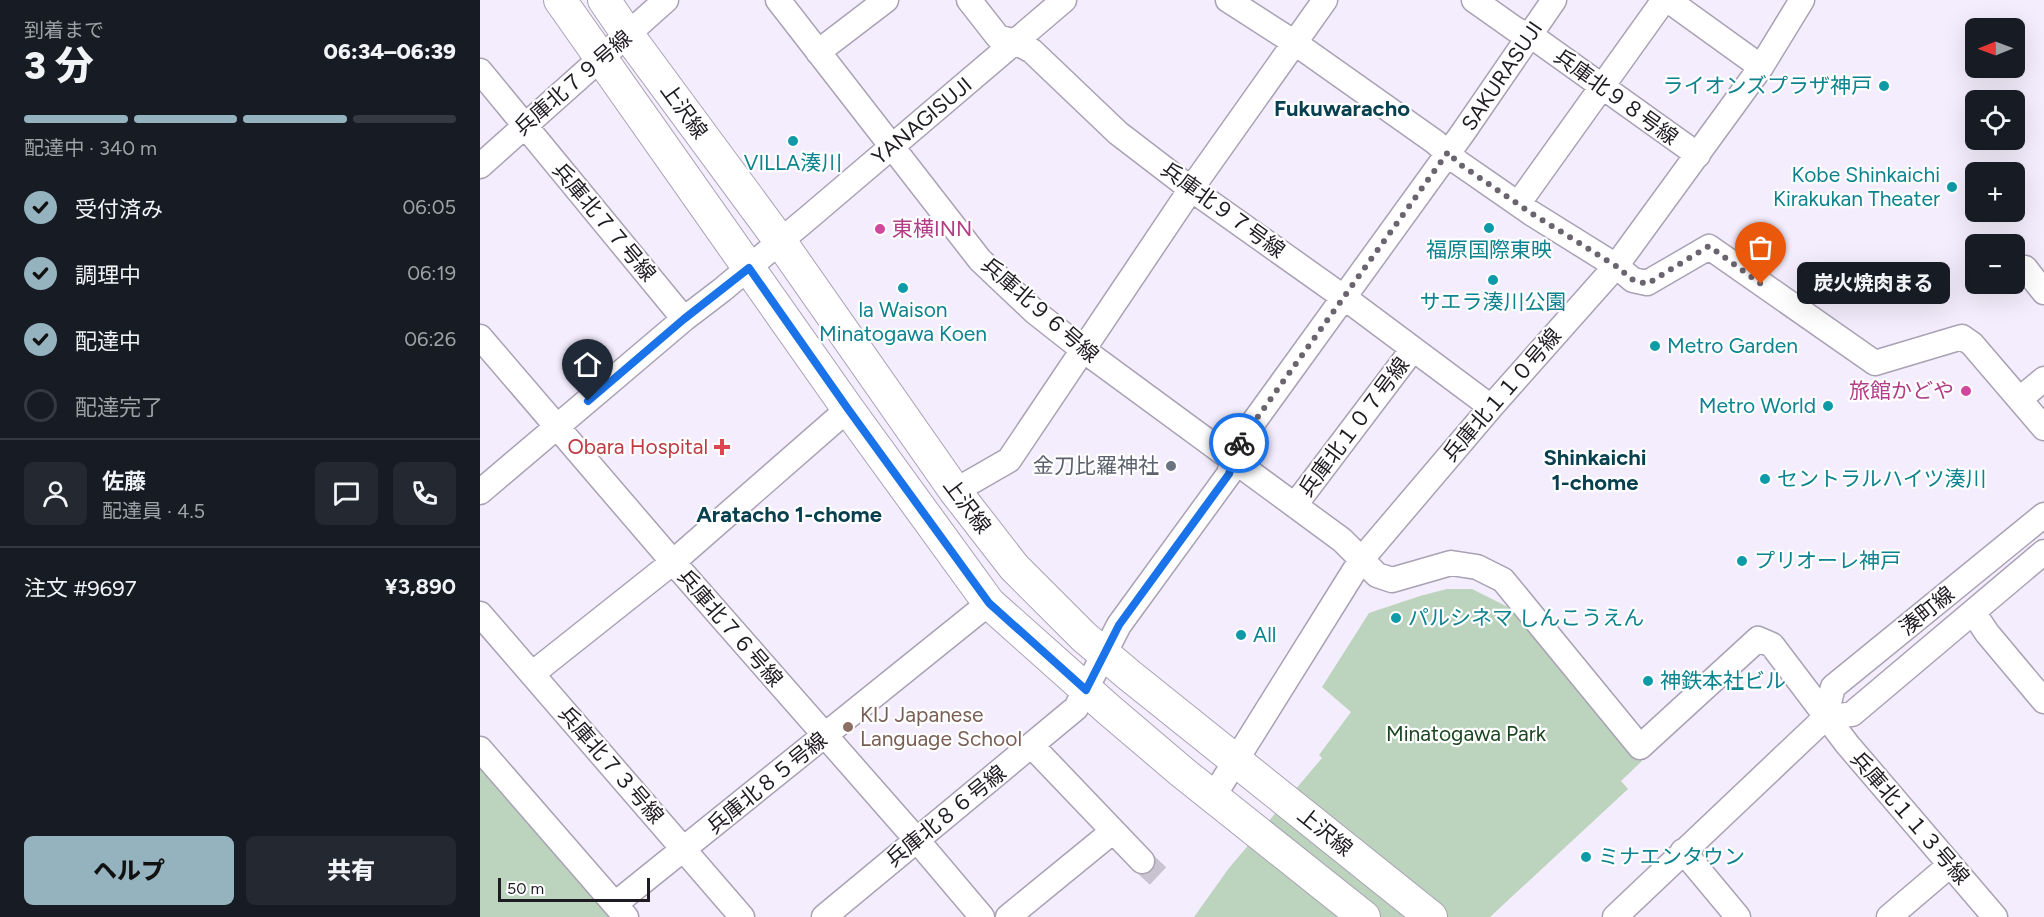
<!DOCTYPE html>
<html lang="ja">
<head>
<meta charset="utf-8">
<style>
	body { margin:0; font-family:Figtree,"Noto Sans JP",sans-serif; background:#242831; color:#f1f3f6; height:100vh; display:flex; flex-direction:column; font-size:22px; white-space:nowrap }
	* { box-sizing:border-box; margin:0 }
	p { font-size:20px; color:#9ea1a6 }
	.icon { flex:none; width:33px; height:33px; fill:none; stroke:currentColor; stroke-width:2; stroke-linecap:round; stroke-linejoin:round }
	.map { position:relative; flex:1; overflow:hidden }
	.drawer { display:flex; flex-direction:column; background:#171b24; width:480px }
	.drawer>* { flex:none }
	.needle { width:39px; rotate:269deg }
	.buttons { position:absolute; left:1485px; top:18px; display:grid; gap:12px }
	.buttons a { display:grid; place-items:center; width:60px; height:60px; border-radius:9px; background:#171b24; box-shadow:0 6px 24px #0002; font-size:30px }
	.scale { position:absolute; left:18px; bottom:15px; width:152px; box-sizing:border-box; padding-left:6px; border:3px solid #1f1b22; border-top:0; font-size:16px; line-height:21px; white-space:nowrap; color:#1f1b22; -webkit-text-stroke:4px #fff; paint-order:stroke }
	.pin { position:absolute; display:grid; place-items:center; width:51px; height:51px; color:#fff; margin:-62px -26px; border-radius:50% 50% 50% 0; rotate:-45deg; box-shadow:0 0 6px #0007 }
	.pin .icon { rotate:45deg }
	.courier { position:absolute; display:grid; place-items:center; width:60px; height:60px; margin:-30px; border:4px solid #1a73e8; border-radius:50%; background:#fff; color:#222; box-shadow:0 2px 8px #0007 }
	.bubble { position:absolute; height:42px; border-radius:9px; background:#171b24; box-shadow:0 6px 24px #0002; font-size:20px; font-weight:800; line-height:42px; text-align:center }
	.headline em { font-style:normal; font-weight:800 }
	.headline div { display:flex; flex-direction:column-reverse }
	.headline { display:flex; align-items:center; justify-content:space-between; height:102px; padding:0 24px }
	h1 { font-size:39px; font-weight:800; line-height:45px }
	.bar { display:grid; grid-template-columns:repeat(4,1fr); gap:9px 6px; align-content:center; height:72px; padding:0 24px }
	.bar i { height:8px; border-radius:4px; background:#363941 }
	.bar .selected { background:#95b3be }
	.bar p { grid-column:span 4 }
	.line { display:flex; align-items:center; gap:15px; padding:0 24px; border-top:2px solid #363941 }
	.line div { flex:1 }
	.round { display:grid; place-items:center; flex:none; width:63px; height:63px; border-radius:9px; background:#242831 }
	ol { padding:0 24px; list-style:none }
	li { display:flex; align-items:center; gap:18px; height:66px }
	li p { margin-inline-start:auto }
	li .icon { padding:6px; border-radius:50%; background:#95b3be; color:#111; stroke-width:4 }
	li:last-child { color:#9ea1a6 }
	li i { width:33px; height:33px; border:3px solid #363941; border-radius:50% }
	.action { display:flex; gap:12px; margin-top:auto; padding:12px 24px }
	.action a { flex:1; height:69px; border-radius:9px; background:#95b3be; color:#111; font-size:24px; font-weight:800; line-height:69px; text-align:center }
	.action a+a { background:#242831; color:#f1f3f6 }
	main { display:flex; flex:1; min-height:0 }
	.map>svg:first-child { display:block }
</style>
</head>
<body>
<main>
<section class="drawer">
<div class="headline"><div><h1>3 分</h1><p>到着まで</p></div><em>06:34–06:39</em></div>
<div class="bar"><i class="selected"></i><i class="selected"></i><i class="selected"></i><i></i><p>配達中 · 340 m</p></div>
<ol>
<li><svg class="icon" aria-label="check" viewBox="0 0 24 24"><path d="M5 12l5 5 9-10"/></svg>受付済み<p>06:05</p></li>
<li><svg class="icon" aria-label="check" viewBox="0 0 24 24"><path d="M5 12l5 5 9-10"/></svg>調理中<p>06:19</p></li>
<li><svg class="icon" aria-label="check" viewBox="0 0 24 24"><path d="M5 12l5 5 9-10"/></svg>配達中<p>06:26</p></li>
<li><i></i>配達完了</li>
</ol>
<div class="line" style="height:108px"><a class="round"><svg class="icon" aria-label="person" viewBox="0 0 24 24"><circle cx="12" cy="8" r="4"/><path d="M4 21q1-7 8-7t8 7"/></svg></a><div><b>佐藤</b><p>配達員 · 4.5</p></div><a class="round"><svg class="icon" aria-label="chat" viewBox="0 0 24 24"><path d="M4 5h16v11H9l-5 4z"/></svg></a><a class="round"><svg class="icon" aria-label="phone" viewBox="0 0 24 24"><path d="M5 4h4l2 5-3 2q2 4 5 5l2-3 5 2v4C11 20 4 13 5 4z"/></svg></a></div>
<div class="line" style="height:78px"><div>注文 #9697</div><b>¥3,890</b></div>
<div class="action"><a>ヘルプ</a><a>共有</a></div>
</section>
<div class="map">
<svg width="1564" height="917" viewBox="0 0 1564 917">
	<rect width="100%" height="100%" fill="#f4edfd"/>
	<!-- park -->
	<path fill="#bcd3bd" d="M 967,589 L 992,589 L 1030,608 L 1162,761 L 1141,781 L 1148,789 L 1010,917 L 714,917 L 749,868 L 842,758 L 839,755 L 871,712 L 842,687 L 889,613 L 940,596 Z
		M 0,763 L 133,917 L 0,917 Z"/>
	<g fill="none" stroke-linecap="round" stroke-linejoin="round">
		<!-- minor-tunnel -->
		<path stroke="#c9c3d1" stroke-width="24" stroke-dasharray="24 12" stroke-linecap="butt" d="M 662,861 L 678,876"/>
		<defs>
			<path id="minor" d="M 298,0 L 500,260 L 555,312 L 602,349 L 862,540 L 897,575 L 912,580 L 971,563 L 997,567 L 1023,580 L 1160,747 L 1278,639 L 1292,645 L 1367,744 L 1515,917
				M 489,0 L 518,37 L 535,42 L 552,51 L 638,133 L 711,189 L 873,304 L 1011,407
				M 748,0 L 815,43 L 955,142 L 979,163 L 1051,213 L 1136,266 L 1153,280 L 1167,283 L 1229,247 L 1395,363 L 1482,337 L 1492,344 L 1564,428
				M 994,0 L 1035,29 L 1060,42 L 1218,155
				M 1188,0 L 1281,67
				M 338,52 L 406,0
				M 0,71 L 204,319
				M 0,166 L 186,0
				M 1038,204 L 1184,0
				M 1545,268 L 1564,292
				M 0,337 L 193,562 L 436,839 L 502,917
				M 1540,399 L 1564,379
				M 475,491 L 529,460 L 711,189 L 845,0
				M 0,492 L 204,319 L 242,290 L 328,218 L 584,0
				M 815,505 L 933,349
				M 1493,612 L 1507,633 L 1564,701
				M 0,614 L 262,917
				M 52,674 L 193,562 L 368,409
				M 1345,718 L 1372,714 L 1564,552
				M 552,746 L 662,861
				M 0,749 L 146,917
				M 733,797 L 881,560 L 1011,407 L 1136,266 L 1281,67 L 1322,0
				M 1203,851 L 1258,917
				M 135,904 L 509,603
				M 344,917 L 596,708 L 639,625 L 749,474 L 757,445 L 982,134 L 1074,0
				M 528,917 L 632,832
				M 1135,917 L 1345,718 L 1353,687 L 1564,515
				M 1409,917 L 1470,865"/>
			<path id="major" d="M 80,0 L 368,409 L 509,603 L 628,709 L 702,772 L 884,917
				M 124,0 L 148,35 L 300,241 L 475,491 L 534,567 L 604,637 L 649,675 L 951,917"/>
		</defs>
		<!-- minor casing -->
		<use href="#minor" stroke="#a9a1b4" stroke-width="27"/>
		<!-- major casing -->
		<use href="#major" stroke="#a9a1b4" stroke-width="34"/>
		<!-- minor -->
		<use href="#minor" stroke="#fff" stroke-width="24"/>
		<!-- major -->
		<use href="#major" stroke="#fff" stroke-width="32"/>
	</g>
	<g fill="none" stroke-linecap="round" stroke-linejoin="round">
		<!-- done -->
		<path stroke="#6a646f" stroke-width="6" stroke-dasharray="0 10.8" d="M 759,443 L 968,152 L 978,163 L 1051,213 L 1136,266 L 1153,280 L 1167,284 L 1229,246 L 1281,284"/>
		<!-- route -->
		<path stroke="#1a73e8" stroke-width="8" d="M 108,401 L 204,319 L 269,268 L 368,409 L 509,603 L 606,690 L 639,625 L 749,474 L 759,443"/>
	</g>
	<!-- markers -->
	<g fill="#0f9aa8" stroke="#fff" stroke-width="2">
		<circle cx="1404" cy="86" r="6"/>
		<circle cx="313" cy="141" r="6"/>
		<circle cx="1472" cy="187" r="6"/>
		<circle cx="1009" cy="228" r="6"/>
		<circle cx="1013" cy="280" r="6"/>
		<circle cx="423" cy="288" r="6"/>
		<circle cx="1175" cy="346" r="6"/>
		<circle cx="1348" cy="406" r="6"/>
		<circle cx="1285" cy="479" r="6"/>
		<circle cx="1262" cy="561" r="6"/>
		<circle cx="916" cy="618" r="6"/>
		<circle cx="761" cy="635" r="6"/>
		<circle cx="1168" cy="681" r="6"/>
		<circle cx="1106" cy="857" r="6"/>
	</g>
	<g fill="#d1479c" stroke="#fff" stroke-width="2">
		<circle cx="400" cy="229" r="6"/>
		<circle cx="1486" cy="391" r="6"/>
	</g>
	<path fill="#e0444e" stroke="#fff" stroke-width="2" d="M239 438h6v6h6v6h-6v6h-6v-6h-6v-6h6z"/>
	<circle fill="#6b7280" stroke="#fff" stroke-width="2" cx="691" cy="466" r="6"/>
	<circle fill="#8d6e63" stroke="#fff" stroke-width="2" cx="368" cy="727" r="6"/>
	<g text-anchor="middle" stroke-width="4.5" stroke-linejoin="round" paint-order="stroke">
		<!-- street labels -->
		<g font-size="21" fill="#1f1b22" stroke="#fff">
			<text transform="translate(1022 76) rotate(-56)" y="7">SAKURASUJI</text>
			<text transform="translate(93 83) rotate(-41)" y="7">兵庫北７９号線</text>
			<text transform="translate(1136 97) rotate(36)" y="7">兵庫北９８号線</text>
			<text transform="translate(204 111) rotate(54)" y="7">上沢線</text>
			<text transform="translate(442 121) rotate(-40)" y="7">YANAGISUJI</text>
			<text transform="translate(743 210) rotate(36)" y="7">兵庫北９７号線</text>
			<text transform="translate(124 222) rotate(50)" y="7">兵庫北７７号線</text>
			<text transform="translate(560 310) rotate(41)" y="7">兵庫北９６号線</text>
			<text transform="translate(1022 395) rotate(-49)" y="7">兵庫北１１０号線</text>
			<text transform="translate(874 427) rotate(-53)" y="7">兵庫北１０７号線</text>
			<text transform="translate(487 506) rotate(53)" y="7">上沢線</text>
			<text transform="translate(1447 611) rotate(-39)" y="7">湊町線</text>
			<text transform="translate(250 628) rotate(49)" y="7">兵庫北７６号線</text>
			<text transform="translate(131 765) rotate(49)" y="7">兵庫北７３号線</text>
			<text transform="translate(287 783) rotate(-39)" y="7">兵庫北８５号線</text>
			<text transform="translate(466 816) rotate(-39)" y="7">兵庫北８６号線</text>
			<text transform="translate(1430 818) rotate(49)" y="7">兵庫北１１３号線</text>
			<text transform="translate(845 832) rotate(39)" y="7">上沢線</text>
		</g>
		<!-- culture labels -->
		<g font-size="21" fill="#0d838f" stroke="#fff" text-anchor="start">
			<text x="1392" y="93" text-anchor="end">ライオンズプラザ神戸</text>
			<text x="313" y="170" text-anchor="middle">VILLA湊川</text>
			<text x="1460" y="182" text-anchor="end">Kobe Shinkaichi<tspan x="1460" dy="24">Kirakukan Theater</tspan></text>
			<text x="1009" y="257" text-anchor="middle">福原国際東映</text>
			<text x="1013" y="309" text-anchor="middle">サエラ湊川公園</text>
			<text x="423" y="317" text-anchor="middle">la Waison<tspan x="423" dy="24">Minatogawa Koen</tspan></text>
			<text x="1187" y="353">Metro Garden</text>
			<text x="1336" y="413" text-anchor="end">Metro World</text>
			<text x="1297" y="486">セントラルハイツ湊川</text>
			<text x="1274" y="568">プリオーレ神戸</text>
			<text x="928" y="625">パルシネマ しんこうえん</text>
			<text x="773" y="642">All</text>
			<text x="1180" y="688">神鉄本社ビル</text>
			<text x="1118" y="864">ミナエンタウン</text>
		</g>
		<!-- hotel labels -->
		<g font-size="21" fill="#b23c85" stroke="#fff" text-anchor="start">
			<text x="412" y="236">東横INN</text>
			<text x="1474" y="398" text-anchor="end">旅館かどや</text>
		</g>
		<!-- health labels -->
		<g font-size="21" fill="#be3a42" stroke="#fff" text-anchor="end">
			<text x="228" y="454">Obara Hospital</text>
		</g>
		<!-- worship labels -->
		<g font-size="21" fill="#5b616d" stroke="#fff" text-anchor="end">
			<text x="679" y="473">金刀比羅神社</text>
		</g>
		<!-- education labels -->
		<g font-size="21" fill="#785e54" stroke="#fff" text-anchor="start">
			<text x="380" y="722">KIJ Japanese<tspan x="380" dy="24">Language School</tspan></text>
		</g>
		<!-- park labels -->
		<g font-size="21" fill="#1c4621" stroke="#fff">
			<text x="986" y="741">Minatogawa Park</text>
		</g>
		<!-- neighbourhood labels -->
		<g font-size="22" font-weight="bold" fill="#094050" stroke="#fff">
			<text x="862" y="116">Fukuwaracho</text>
			<text x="1115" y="465">Shinkaichi<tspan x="1115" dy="25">1-chome</tspan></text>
			<text x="309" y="522">Aratacho 1-chome</text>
		</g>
	</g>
</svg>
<div class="buttons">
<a><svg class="needle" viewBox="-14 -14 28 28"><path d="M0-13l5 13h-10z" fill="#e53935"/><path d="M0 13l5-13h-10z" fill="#9ea1a6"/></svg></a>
<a><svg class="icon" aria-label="locate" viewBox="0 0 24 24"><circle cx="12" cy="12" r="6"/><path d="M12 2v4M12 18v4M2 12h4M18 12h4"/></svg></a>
<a>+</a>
<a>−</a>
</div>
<div class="scale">50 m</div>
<div class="pin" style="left:1281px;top:284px;background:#ea580c"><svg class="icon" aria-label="bag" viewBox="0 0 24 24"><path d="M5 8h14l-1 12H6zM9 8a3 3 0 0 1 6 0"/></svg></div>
<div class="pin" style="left:108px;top:401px;background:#1f2937"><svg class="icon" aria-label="home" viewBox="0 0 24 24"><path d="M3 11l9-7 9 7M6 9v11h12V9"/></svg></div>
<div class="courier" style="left:759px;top:443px"><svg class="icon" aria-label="bike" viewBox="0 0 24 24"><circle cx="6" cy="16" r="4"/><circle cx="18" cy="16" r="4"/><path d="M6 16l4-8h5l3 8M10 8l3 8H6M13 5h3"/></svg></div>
<div class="bubble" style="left:1317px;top:262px;width:153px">炭火焼肉まる</div>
</div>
</main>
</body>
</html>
